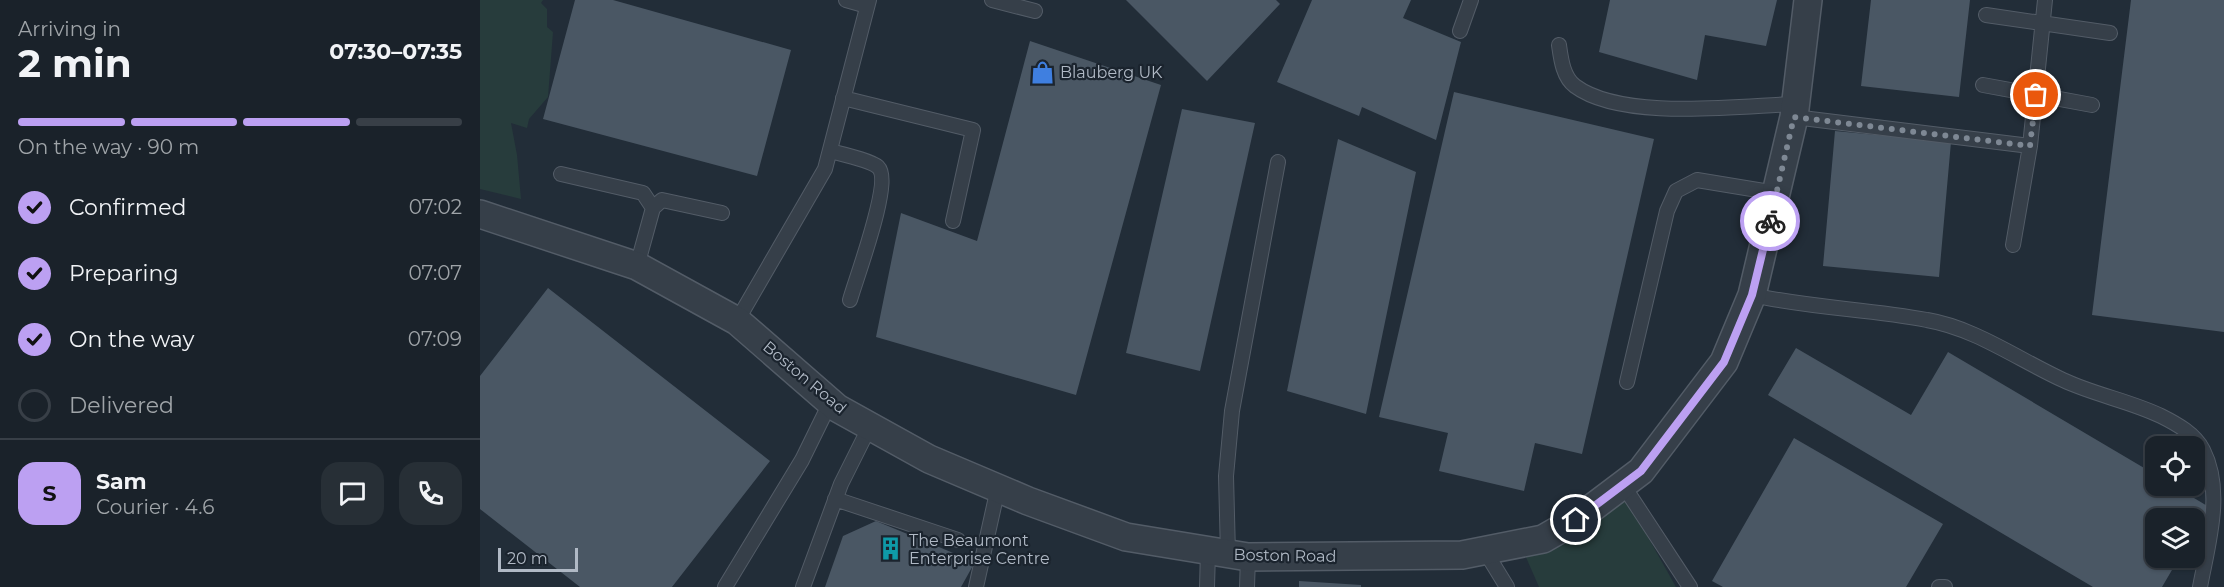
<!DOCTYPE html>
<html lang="en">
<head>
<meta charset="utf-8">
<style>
	body { margin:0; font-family:Montserrat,sans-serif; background:#272f36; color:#f1f3f6; height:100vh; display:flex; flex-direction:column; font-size:22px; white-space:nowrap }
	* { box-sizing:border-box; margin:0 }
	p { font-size:20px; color:#9fa4a8 }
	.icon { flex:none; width:33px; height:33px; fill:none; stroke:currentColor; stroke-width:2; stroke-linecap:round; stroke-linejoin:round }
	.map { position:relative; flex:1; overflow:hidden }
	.drawer { display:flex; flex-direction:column; background:#1a222a; width:480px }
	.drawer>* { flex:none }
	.buttons { position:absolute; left:1665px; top:436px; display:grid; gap:12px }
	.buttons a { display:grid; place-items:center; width:60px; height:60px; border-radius:12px; background:#1a222a; box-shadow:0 2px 4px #0004,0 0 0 2px #383f47; font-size:30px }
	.scale { position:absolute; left:18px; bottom:15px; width:80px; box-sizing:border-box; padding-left:6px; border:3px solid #b0b9c5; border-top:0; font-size:16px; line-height:21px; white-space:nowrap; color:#b0b9c5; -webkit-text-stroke:4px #1b242e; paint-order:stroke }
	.pin { position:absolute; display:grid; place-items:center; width:51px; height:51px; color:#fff; margin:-26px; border:3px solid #fff; border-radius:50%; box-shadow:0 2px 6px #0007 }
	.courier { position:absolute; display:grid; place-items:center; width:60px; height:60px; margin:-30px; border:4px solid #bca0f2; border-radius:50%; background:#fff; color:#222; box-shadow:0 2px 8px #0007 }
	.headline em { font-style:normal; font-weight:700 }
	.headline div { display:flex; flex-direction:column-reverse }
	.headline { display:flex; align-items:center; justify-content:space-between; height:102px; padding:0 18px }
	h1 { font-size:39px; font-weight:700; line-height:45px }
	.bar { display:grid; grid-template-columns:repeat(4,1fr); gap:9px 6px; align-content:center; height:72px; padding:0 18px }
	.bar i { height:8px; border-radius:4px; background:#383f47 }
	.bar .selected { background:#bca0f2 }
	.bar p { grid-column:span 4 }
	.line { display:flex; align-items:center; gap:15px; padding:0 18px; border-top:2px solid #383f47 }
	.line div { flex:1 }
	.round { display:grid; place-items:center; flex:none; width:63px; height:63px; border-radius:18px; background:#272f36 }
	ol { padding:0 18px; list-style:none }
	li { display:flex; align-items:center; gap:18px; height:66px }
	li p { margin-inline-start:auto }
	li .icon { padding:6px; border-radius:50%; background:#bca0f2; color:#111; stroke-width:4 }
	li:last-child { color:#9fa4a8 }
	li i { width:33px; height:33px; border:3px solid #383f47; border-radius:50% }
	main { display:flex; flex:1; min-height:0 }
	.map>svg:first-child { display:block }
</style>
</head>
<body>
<main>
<section class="drawer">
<div class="headline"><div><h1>2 min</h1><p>Arriving in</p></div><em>07:30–07:35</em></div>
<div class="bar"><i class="selected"></i><i class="selected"></i><i class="selected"></i><i></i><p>On the way · 90 m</p></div>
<ol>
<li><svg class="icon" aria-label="check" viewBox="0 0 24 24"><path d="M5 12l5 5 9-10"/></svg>Confirmed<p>07:02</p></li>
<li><svg class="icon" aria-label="check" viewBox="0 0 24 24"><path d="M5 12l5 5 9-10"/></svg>Preparing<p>07:07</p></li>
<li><svg class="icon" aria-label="check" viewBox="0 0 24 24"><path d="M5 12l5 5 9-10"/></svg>On the way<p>07:09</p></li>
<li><i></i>Delivered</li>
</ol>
<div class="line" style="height:108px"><b class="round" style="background:#bca0f2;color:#111">S</b><div><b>Sam</b><p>Courier · 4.6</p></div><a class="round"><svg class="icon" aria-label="chat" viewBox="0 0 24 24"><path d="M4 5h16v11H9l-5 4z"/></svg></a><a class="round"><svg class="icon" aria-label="phone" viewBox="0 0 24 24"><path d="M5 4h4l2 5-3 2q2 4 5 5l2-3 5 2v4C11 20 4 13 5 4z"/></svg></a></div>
</section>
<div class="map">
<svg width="1744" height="587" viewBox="0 0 1744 587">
	<rect width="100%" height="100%" fill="#222d38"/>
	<!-- green -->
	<path fill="#273c3c" d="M 0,0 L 63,0 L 61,3 L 67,9 L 67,27 L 73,32 L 68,97 L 49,119 L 47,128 L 31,123 L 37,155 L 41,199 L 0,189 Z
		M 1146,498 L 1196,587 L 1059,587 L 1045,555 Z"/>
	<!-- building -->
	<path fill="#4a5764" d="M 95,0 L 133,0 L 311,50 L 277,176 L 63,119 Z
		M 646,0 L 796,0 L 800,4 L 727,81 Z
		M 832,0 L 931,0 L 923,18 L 981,42 L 956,140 L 882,107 L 879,116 L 797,82 Z
		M 1130,0 L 1297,0 L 1286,46 L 1225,35 L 1217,80 L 1119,52 Z
		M 1391,0 L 1490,0 L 1479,97 L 1381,86 Z
		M 1651,0 L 1744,0 L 1744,332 L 1612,315 Z
		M 550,41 L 681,85 L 596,395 L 396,337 L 421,213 L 497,241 Z
		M 974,92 L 1174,139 L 1102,454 L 1055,443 L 1044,491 L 959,471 L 968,433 L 899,417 Z
		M 702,109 L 775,123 L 720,371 L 646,353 Z
		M 1355,131 L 1471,142 L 1459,277 L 1343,266 Z
		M 858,139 L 936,172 L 886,414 L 807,391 Z
		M 68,288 L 290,461 L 192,587 L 100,587 L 0,509 L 0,376 Z
		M 1316,348 L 1431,415 L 1468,352 L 1676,475 L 1676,486 L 1694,486 L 1729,507 L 1714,531 L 1714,519 L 1676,519 L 1676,558 L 1699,558 L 1682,587 L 1613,587 L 1288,395 Z
		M 1314,438 L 1463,524 L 1426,587 L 1243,587 L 1232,581 Z
		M 396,521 L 495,562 L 481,587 L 345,587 L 363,536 Z
		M 819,581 L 881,585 L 881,587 L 819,587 Z"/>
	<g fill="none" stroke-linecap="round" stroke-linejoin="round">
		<defs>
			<path id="lane" d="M 366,0 L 387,6
				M 512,0 L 555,11
				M 1506,15 L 1630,33
				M 980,31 L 991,0
				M 1079,45 C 1081,59 1083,77 1095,86 C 1142,121 1258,106 1316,104
				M 1503,85 L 1612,105
				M 363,98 L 493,130 L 473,221
				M 1314,117 L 1550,146 L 1565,0
				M 350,151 C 361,154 390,160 398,167 C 413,181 376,278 370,300
				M 81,174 L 163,193 L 173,208
				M 1533,245 L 1550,146
				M 157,266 L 173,208 L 182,200 L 242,213
				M 1272,295 C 1330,308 1389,309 1447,320 C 1495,328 1539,360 1583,380 C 1615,395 1650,401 1681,416 C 1697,424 1715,434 1723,450 C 1744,491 1728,544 1720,587
				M 257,321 L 345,169 L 389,0
				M 1147,382 L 1187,211 L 1196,191 L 1217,180 L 1296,193
				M 1143,485 L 1210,587
				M 355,499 L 478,540
				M 1005,551 L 1027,587
				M 748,554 L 746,476 L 752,411 L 798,162
				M 245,587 L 322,460 L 351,401
				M 323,587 L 361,484 L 390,426
				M 496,587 L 518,488
				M 727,587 L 728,551
				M 767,587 L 768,557
				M 1459,587 L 1465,587"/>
			<path id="street" d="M 0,214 L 157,266 L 257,321 L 357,408 L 449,459 L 548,501 L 646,537 L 768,557 L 982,555 L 1063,539 L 1096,520 L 1161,471 L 1244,362 L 1272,295 L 1314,117 L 1328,0"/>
		</defs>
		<!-- lane casing -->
		<use href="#lane" stroke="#535c67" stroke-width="16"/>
		<!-- street casing -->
		<use href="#street" stroke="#535c67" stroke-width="30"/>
		<!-- lane -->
		<use href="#lane" stroke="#363f49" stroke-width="14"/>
		<!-- street -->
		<use href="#street" stroke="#363f49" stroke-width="27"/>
	</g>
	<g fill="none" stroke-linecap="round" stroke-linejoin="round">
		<!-- done -->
		<path stroke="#7e8894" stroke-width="6" stroke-dasharray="0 10.8" d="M 1290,221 L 1314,117 L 1550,146 L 1556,95"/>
		<!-- route -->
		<path stroke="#bca0f2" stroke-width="8" d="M 1096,520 L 1161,471 L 1244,362 L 1272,295 L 1290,221"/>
	</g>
	<!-- icons -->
	<defs>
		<symbol id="shop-bare" viewBox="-9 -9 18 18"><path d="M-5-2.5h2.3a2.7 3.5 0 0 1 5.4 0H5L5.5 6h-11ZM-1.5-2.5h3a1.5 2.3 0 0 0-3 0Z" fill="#3f7fe0" stroke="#1b242e" stroke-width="2.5" paint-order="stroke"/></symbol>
		<symbol id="building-bare" viewBox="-9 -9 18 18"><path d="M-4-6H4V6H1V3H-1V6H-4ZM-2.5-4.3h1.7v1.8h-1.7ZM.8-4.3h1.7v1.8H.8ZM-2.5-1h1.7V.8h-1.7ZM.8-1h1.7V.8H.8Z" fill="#0f9aa8" stroke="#1b242e" stroke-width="2.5" paint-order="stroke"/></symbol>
	</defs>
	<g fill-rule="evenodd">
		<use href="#shop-bare" x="546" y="56" width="33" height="33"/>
		<use href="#building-bare" x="394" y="532" width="33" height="33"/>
	</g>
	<g text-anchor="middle" stroke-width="4.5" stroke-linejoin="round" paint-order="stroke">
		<!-- poi labels -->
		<g font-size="16" fill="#b0b9c5" stroke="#1b242e" text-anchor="start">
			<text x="580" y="78">Blauberg UK</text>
			<text x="429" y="546">The Beaumont<tspan x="429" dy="18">Enterprise Centre</tspan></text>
		</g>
		<!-- street labels -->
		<g font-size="16" fill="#b0b9c5" stroke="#1b242e">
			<text transform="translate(325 377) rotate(40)" y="6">Boston Road</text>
			<text transform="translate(805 555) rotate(1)" y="6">Boston Road</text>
		</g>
	</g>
</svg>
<div class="buttons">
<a><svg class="icon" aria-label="locate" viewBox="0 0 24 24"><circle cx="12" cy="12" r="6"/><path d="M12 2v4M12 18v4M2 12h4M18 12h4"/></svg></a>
<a><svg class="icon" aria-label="layers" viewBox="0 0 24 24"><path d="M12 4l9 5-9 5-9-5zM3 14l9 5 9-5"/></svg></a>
</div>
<div class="scale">20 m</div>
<div class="pin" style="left:1556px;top:95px;background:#ea580c"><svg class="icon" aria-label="bag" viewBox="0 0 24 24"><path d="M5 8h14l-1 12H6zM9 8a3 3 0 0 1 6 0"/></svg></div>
<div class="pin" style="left:1096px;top:520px;background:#1f2937"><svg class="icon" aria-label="home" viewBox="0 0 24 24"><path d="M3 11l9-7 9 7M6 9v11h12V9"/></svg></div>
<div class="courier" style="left:1290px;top:221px"><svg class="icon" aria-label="bike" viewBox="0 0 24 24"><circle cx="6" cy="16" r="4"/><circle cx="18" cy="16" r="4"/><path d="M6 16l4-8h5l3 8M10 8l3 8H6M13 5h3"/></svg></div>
</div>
</main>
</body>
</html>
